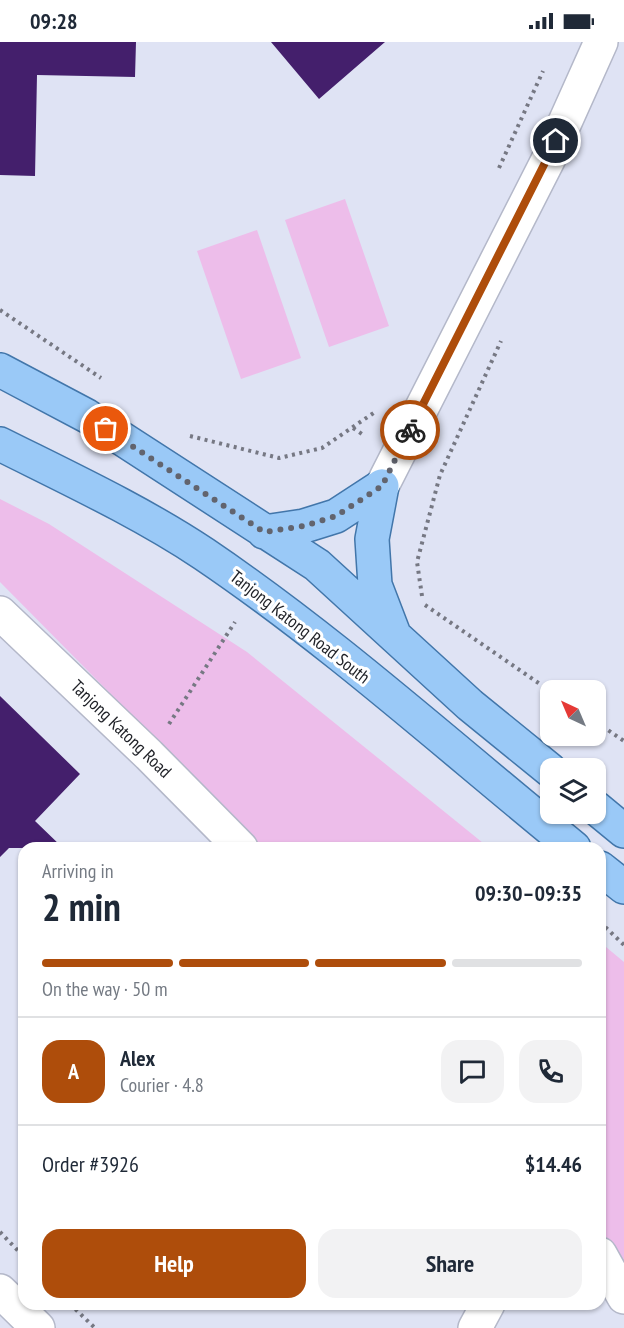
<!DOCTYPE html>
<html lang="en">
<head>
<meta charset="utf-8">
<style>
	body { margin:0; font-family:"PT Sans Narrow",sans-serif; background:#f2f2f3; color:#1f2937; height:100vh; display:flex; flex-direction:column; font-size:22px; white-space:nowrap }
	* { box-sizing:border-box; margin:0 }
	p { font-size:20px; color:#747a83 }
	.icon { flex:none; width:33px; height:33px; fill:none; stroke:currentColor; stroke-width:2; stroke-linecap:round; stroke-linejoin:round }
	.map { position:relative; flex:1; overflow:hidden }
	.side { position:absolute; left:18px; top:800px; width:588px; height:468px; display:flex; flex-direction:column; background:#fff; border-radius:18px; box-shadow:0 2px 4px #0004 }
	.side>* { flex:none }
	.needle { width:39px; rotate:316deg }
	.tools { position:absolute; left:540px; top:638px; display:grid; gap:12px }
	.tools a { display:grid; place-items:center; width:66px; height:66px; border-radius:12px; background:#fff; box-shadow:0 2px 4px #0004; font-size:30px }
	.pin { position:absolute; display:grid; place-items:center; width:51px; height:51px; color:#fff; margin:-26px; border:3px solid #fff; border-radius:50%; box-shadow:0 2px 6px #0007 }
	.courier { position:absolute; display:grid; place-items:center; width:60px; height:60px; margin:-30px; border:4px solid #ae4d0b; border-radius:50%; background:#fff; color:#222; box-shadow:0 2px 8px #0007 }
	.overview em { font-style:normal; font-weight:600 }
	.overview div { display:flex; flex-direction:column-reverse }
	.overview { display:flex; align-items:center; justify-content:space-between; height:102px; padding:0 24px }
	h1 { font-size:39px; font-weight:600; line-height:45px }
	.bar { display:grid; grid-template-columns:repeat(4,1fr); gap:9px 6px; align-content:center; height:72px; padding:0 24px }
	.bar i { height:8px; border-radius:4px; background:#e0e1e3 }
	.bar .on { background:#ae4d0b }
	.bar p { grid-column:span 4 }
	.line { display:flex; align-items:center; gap:15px; padding:0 24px; border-top:2px solid #e0e1e3 }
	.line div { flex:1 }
	.round { display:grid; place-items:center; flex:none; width:63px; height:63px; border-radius:18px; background:#f2f2f3 }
	.cta { display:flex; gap:12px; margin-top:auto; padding:12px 24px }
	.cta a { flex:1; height:69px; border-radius:18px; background:#ae4d0b; color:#fff; font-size:24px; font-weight:600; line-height:69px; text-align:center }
	.cta a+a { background:#f2f2f3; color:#1f2937 }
	.status { display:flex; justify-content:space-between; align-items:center; height:42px; padding:0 30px; background:#fff; direction:ltr }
	.status svg { height:16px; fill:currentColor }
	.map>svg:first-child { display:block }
</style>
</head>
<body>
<div class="status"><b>09:28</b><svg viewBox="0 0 49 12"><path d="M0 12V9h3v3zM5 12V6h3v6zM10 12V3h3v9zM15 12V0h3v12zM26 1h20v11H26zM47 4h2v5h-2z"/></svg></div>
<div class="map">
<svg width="624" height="1286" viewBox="0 0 624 1286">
	<rect width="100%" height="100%" fill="#dfe3f4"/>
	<!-- green -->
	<path fill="#edbdea" d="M 345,157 L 389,284 L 329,305 L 285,178 Z
		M 257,188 L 301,316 L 241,337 L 197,209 Z
		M 0,457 L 49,482 L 247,610 L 488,805 L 262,805 L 0,540 Z
		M 600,900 L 624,920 L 624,1227 L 600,1184 Z"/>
	<!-- building -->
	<path fill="#441f6c" d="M 0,0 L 136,0 L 135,35 L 37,33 L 35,134 L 0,133 Z
		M 271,0 L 385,0 L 319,57 Z
		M 0,654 L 80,732 L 35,779 L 63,806 L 9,806 L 0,815 Z"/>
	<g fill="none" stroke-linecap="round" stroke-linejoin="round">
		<defs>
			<path id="minor" d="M 382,444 L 548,118 L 601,0
				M 0,571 L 149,713 L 241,806
				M 600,1212 L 624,1255
				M 0,1249 L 38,1286
				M 475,1286 L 488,1262"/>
			<path id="major" d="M 0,328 L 87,374 L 317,523 L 470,663 L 550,728
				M 0,402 C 68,436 141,470 204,512 C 334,600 452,707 574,806
				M 382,444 L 372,497 L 375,543 L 393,590
				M 264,490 L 304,484 L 336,474 L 382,444
				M 596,766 L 624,789
				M 600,826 L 624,845"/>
		</defs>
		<!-- minor casing -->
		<use href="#minor" stroke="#b4b8c9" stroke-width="36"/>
		<!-- major casing -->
		<use href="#major" stroke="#4276aa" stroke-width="36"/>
		<!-- path -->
		<path stroke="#767883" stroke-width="4" stroke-dasharray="3 4.5" stroke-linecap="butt" d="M 499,126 L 543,29
			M 0,268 L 101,336
			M 353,386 L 365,394
			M 190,394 L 279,416 L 322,406 L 375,370
			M 422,554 L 417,520 L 440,433 L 501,299
			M 425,563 L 550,649
			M 596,680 L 624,699
			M 169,682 L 235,580
			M 600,880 L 624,903
			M 0,1190 L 24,1215
			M 70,1262 L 95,1286"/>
		<!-- minor -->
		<use href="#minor" stroke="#fff" stroke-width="33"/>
		<!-- major -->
		<use href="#major" stroke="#9ac9f7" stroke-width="33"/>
	</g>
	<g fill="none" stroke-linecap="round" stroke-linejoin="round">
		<!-- done -->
		<path stroke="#62646e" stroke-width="6" stroke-dasharray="0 10.8" d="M 106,387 L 264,490 L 304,484 L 336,474 L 382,444 L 410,388"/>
		<!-- route -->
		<path stroke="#ae4d0b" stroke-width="8" d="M 410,388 L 556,99"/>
	</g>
	<g text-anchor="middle" stroke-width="6" stroke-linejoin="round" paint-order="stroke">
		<!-- street labels -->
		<g font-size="18" fill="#1e2026" stroke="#fff">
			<text transform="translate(300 585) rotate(38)" y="6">Tanjong Katong Road South</text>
			<text transform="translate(121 687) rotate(44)" y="6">Tanjong Katong Road</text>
		</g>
	</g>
</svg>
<div class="tools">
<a><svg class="needle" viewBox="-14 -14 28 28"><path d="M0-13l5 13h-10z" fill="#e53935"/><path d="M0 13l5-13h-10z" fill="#747a83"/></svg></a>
<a><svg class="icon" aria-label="layers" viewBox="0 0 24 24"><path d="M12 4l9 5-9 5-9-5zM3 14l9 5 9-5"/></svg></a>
</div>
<div class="pin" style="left:106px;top:387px;background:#ea580c"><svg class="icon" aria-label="bag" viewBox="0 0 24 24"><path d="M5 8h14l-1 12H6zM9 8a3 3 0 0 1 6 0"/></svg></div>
<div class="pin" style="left:556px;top:99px;background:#1f2937"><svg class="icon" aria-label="home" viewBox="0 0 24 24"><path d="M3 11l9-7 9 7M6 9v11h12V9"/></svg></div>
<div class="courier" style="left:410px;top:388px"><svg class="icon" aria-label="bike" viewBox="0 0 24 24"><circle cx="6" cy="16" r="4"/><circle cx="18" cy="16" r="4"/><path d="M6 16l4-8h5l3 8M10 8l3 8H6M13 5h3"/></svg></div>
<section class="side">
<div class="overview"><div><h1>2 min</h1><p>Arriving in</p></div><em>09:30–09:35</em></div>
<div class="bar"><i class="on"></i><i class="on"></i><i class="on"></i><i></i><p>On the way · 50 m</p></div>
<div class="line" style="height:108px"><b class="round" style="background:#ae4d0b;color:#fff">A</b><div><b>Alex</b><p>Courier · 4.8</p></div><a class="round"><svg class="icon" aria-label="chat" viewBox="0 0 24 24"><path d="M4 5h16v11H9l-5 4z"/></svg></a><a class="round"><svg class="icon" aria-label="phone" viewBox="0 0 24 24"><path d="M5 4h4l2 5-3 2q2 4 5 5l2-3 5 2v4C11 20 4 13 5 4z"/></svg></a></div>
<div class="line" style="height:78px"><div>Order #3926</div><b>$14.46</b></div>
<div class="cta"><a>Help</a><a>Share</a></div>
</section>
</div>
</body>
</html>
